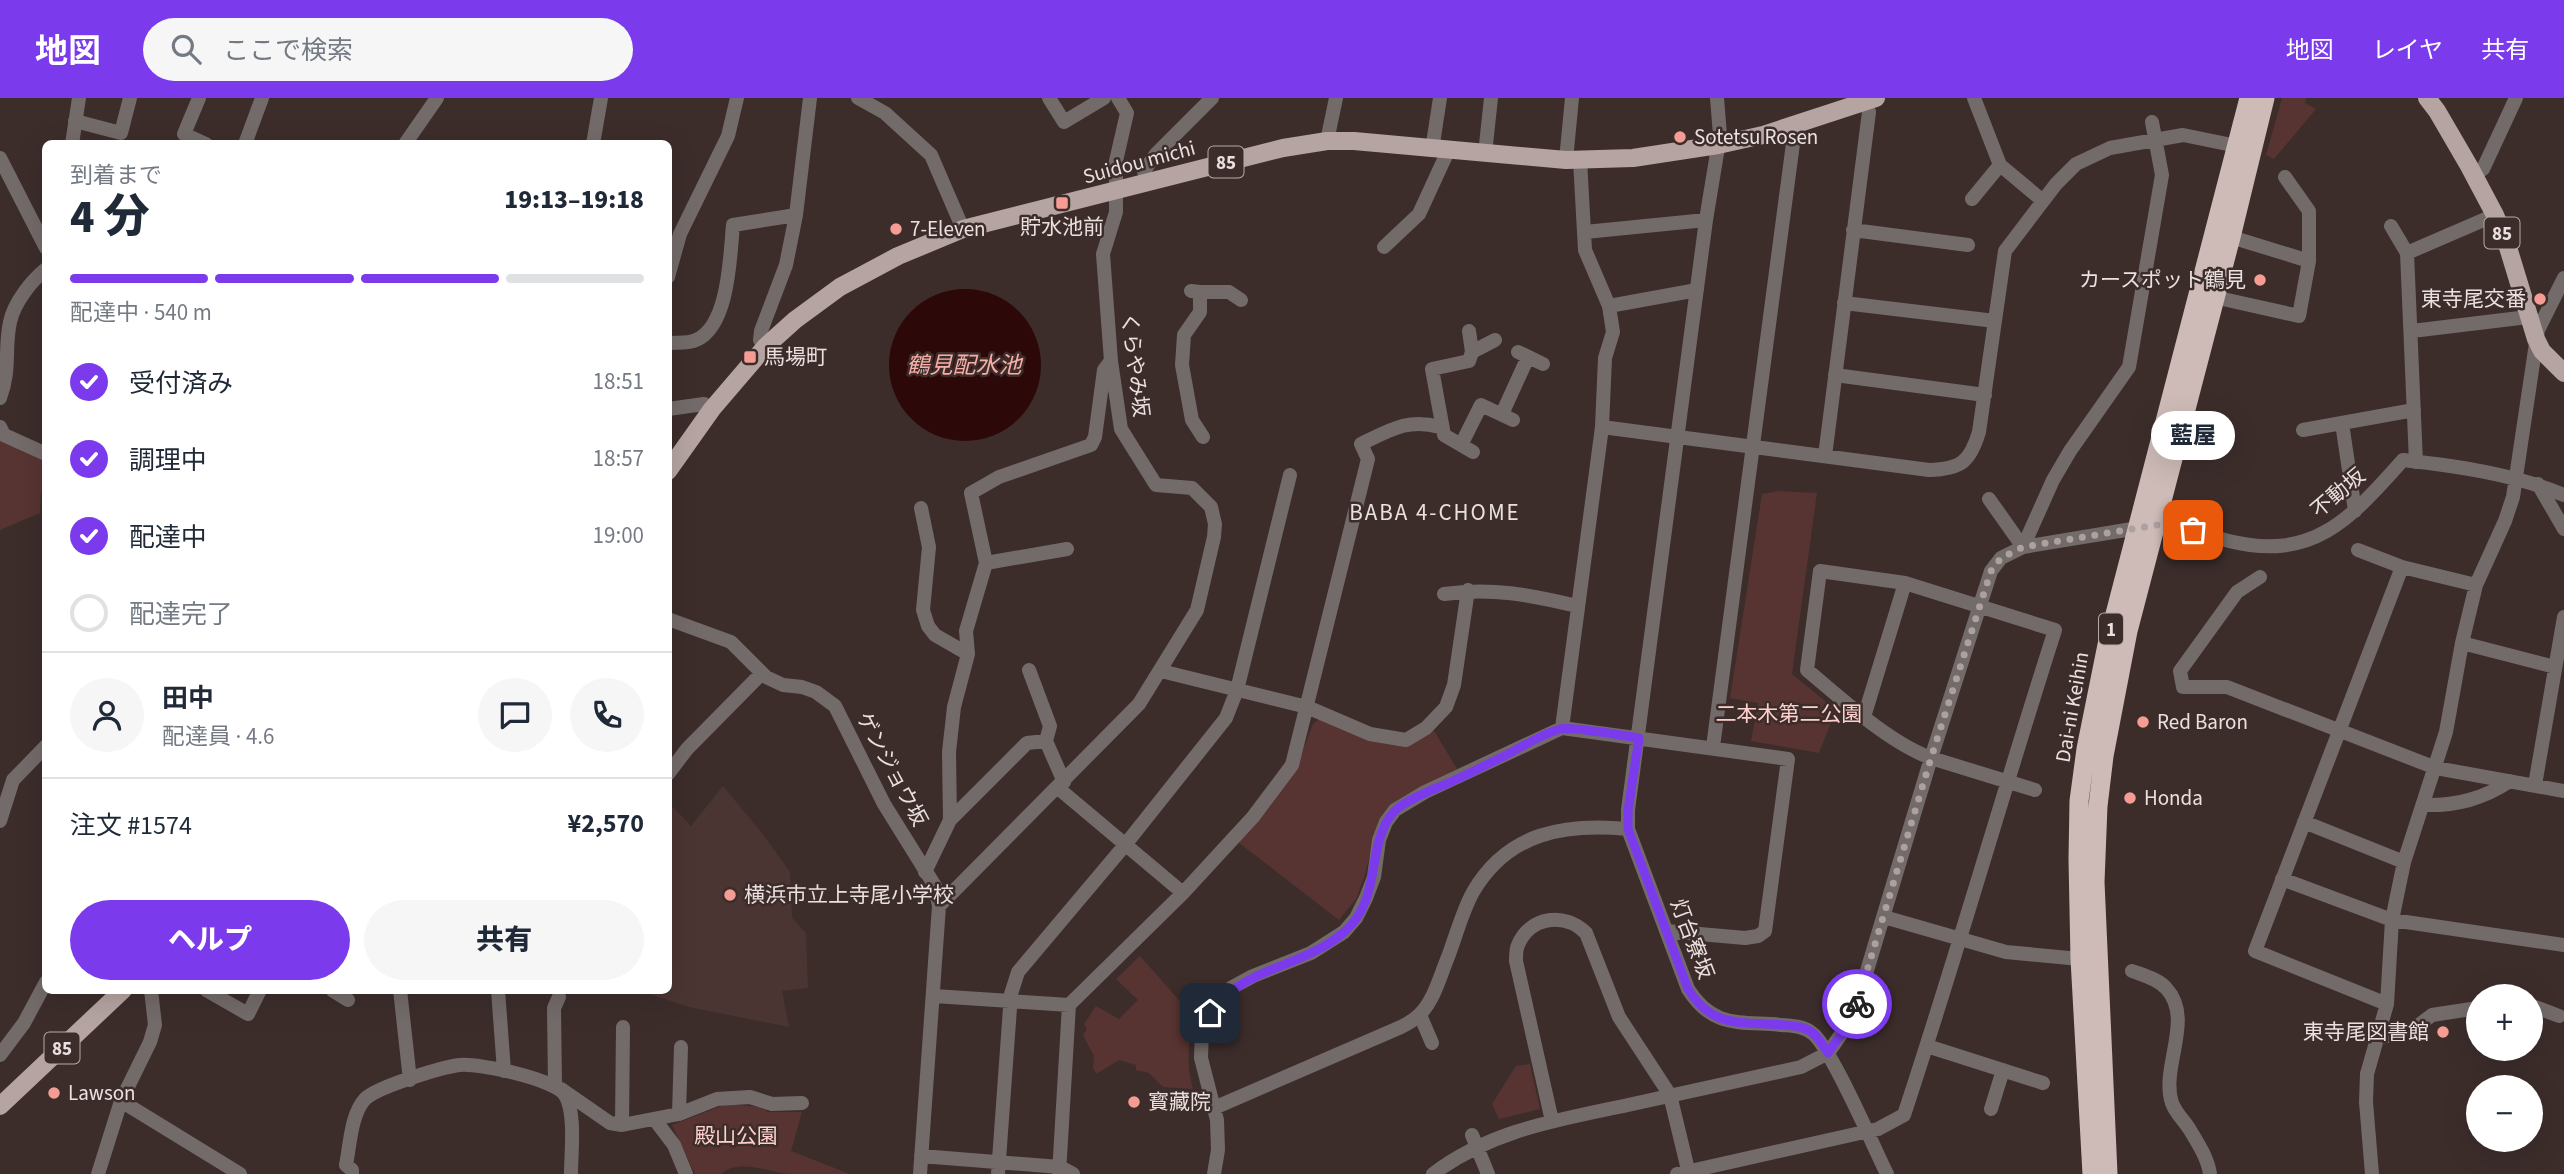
<!DOCTYPE html>
<html lang="ja">
<head>
<meta charset="utf-8">
<style>
	body { margin:0; font-family:"Source Sans 3","Noto Sans JP",sans-serif; background:#f6f6f7; color:#1f2937; height:100vh; display:flex; flex-direction:column; font-size:26px; white-space:nowrap }
	* { box-sizing:border-box; margin:0 }
	p { font-size:23px; color:#747a83 }
	.icon { flex:none; width:38px; height:38px; fill:none; stroke:currentColor; stroke-width:2; stroke-linecap:round; stroke-linejoin:round }
	.map { position:relative; flex:1; overflow:hidden }
	.details { position:absolute; left:42px; top:42px; width:630px; height:854px; display:flex; flex-direction:column; background:#fff; border-radius:10px; box-shadow:0 7px 28px #0002 }
	.details>* { flex:none }
	.controls { position:absolute; left:2466px; top:886px; display:grid; gap:14px }
	.controls a { display:grid; place-items:center; width:77px; height:77px; border-radius:50%; background:#fff; box-shadow:0 7px 28px #0002; font-size:35px }
	.pin { position:absolute; display:grid; place-items:center; width:60px; height:60px; color:#fff; margin:-30px; border-radius:14px; box-shadow:0 4px 10px #0006 }
	.courier { position:absolute; display:grid; place-items:center; width:70px; height:70px; margin:-35px; border:5px solid #7c3aed; border-radius:50%; background:#fff; color:#222; box-shadow:0 2px 9px #0007 }
	.bubble { position:absolute; height:49px; border-radius:24px; background:#fff; box-shadow:0 7px 28px #0002; font-size:23px; font-weight:800; line-height:49px; text-align:center }
	.overview em { font-style:normal; font-weight:800 }
	.overview div { display:flex; flex-direction:column-reverse }
	.overview { display:flex; align-items:center; justify-content:space-between; height:119px; padding:0 28px }
	h1 { font-size:46px; font-weight:800; line-height:52px }
	.bar { display:grid; grid-template-columns:repeat(4,1fr); gap:10px 7px; align-content:center; height:84px; padding:0 28px }
	.bar i { height:9px; border-radius:5px; background:#e0e1e3 }
	.bar .active { background:#7c3aed }
	.bar p { grid-column:span 4 }
	.line { display:flex; align-items:center; gap:18px; padding:0 28px; border-top:2px solid #e0e1e3 }
	.line div { flex:1 }
	.round { display:grid; place-items:center; flex:none; width:74px; height:74px; border-radius:37px; background:#f6f6f7 }
	ol { padding:0 28px; list-style:none }
	li { display:flex; align-items:center; gap:21px; height:77px }
	li p { margin-inline-start:auto }
	li .icon { padding:7px; border-radius:50%; background:#7c3aed; color:#fff; stroke-width:4 }
	li:last-child { color:#747a83 }
	li i { width:38px; height:38px; border:4px solid #e0e1e3; border-radius:50% }
	.action { display:flex; gap:14px; margin-top:auto; padding:14px 28px }
	.action a { flex:1; height:80px; border-radius:42px; background:#7c3aed; color:#fff; font-size:28px; font-weight:800; line-height:80px; text-align:center }
	.action a+a { background:#f6f6f7; color:#1f2937 }
	header { display:flex; align-items:center; gap:42px; box-sizing:border-box; height:98px; padding:0 35px; background:#7c3aed; color:#fff }
	header strong { font-size:33px }
	nav { display:flex; gap:38px; margin-inline-start:auto; font-size:24px }
	.search { width:490px; height:63px; background:#f6f6f7; display:flex; align-items:center; gap:18px; box-sizing:border-box; padding:0 24px; border-radius:38px; color:#747a83; font-size:26px }
	.map>svg:first-child { display:block }
</style>
</head>
<body>
<header>
<strong>地図</strong>
<div class="search"><svg class="icon" aria-label="search" viewBox="0 0 24 24"><circle cx="10" cy="10" r="6"/><path d="M15 15l6 6"/></svg>ここで検索</div>
<nav><a>地図</a><a>レイヤ</a><a>共有</a></nav>
</header>
<div class="map">
<svg width="2564" height="1076" viewBox="0 0 2564 1076">
	<rect width="100%" height="100%" fill="#3c2d2b"/>
	<!-- built -->
	<path fill="#4b3533" d="M 723,688 L 762,735 L 790,774 L 792,820 L 806,835 L 808,890 L 782,893 L 789,929 L 689,909 L 640,893 L 668,892 L 669,712 L 673,709 L 691,728 Z"/>
	<!-- green -->
	<path fill="#573431" d="M 2282,0 L 2306,0 L 2305,5 L 2316,11 L 2274,61 L 2266,57 Z
		M 0,329 L 46,356 L 45,389 L 41,393 L 40,415 L 0,432 Z
		M 1779,393 L 1817,395 L 1792,576 L 1836,612 L 1819,655 L 1751,643 L 1758,605 L 1730,600 L 1762,396 Z
		M 1320,620 L 1372,641 L 1433,631 L 1457,671 L 1421,690 L 1373,742 L 1365,777 L 1356,801 L 1339,822 L 1238,744 L 1297,668 L 1313,626 Z
		M 1140,858 L 1194,919 C 1188,944 1186,967 1193,991 L 1163,989 L 1149,975 L 1136,972 L 1136,967 L 1119,962 L 1096,976 L 1093,970 L 1094,958 L 1083,937 L 1087,931 L 1084,926 L 1096,908 L 1119,921 L 1138,902 L 1116,881 Z
		M 1530,966 L 1540,1011 L 1499,1021 L 1492,1006 L 1516,968 Z
		M 727,1006 L 761,1009 L 768,1014 L 802,1014 L 791,1053 L 850,1076 C 830,1076 809,1076 789,1076 C 769,1074 738,1060 721,1076 L 695,1076 L 672,1027 Z"/>
	<!-- water -->
	<path fill="#2c0908" d="M889 267a76 76 0 1 1 152 0a76 76 0 1 1-152 0Z"/>
	<g fill="none" stroke-linecap="round" stroke-linejoin="round">
		<!-- minor -->
		<path stroke="#736b6a" stroke-width="14" d="M 199,0 L 184,36 L 206,46
			M 858,0 L 885,15 L 931,57 L 963,131
			M 1049,0 L 1064,24 L 1104,0
			M 1717,0 L 1720,37 L 1706,122 L 1628,712 L 1628,731 L 1688,891 C 1713,931 1741,923 1782,927 C 1793,928 1803,928 1812,935 C 1830,947 1874,1050 1887,1076
			M 1974,0 L 2000,67 L 2043,103
			M 75,23 L 121,35 L 130,0
			M 1327,43 L 1336,0
			M 72,46 L 79,0
			M 245,46 L 262,0
			M 405,46 L 437,0
			M 593,46 L 601,0
			M 1432,52 L 1440,0
			M 1485,56 L 1491,0
			M 0,60 L 46,150
			M 1566,62 L 1572,0
			M 2474,77 L 2483,71 L 2516,0
			M 1147,85 L 1144,73 L 1156,56 L 1212,0
			M 1972,101 L 2000,67
			M 2391,128 L 2407,155 L 2416,364
			M 1853,132 L 1968,147
			M 1585,134 L 1706,122
			M 2231,139 L 2309,163 L 2309,113 L 2285,79
			M 1384,149 L 1419,116 L 1448,53
			M 2407,155 L 2495,117
			M 668,179 L 680,136 L 728,38 L 737,0
			M 1191,193 L 1200,194 L 1200,214 L 1184,237 L 1182,267 L 1192,322 L 1203,339
			M 1200,194 L 1229,194 L 1241,202
			M 2214,199 L 2299,218 L 2309,163
			M 1844,205 L 1995,223
			M 1609,208 L 1697,192
			M 1469,233 L 1472,254 L 1469,263 L 1432,271 L 1444,337 L 1473,354
			M 2412,233 L 2528,219
			M 668,245 C 677,244 688,246 696,242 C 729,228 730,158 733,127 L 796,117
			M 765,249 L 760,242 L 761,233 L 786,167 L 796,117 L 810,0
			M 1472,254 L 1495,242
			M 1518,254 L 1543,266
			M 1835,277 L 1985,297
			M 0,300 C 11,271 4,251 10,224 C 14,205 31,183 46,171
			M 668,311 L 704,306 L 712,311
			M 1502,316 L 1528,259
			M 2342,325 L 2355,413
			M 0,329 L 4,337 L 46,356
			M 1602,329 L 1929,372 C 1961,371 1970,364 1979,334 L 2005,153 L 2056,86 L 2076,66 L 2110,50 L 2183,37 L 2237,48
			M 2303,332 L 2414,312
			M 1461,347 L 1481,307 L 1513,322
			M 1825,358 L 1869,14 L 1865,3
			M 2538,386 L 2564,431
			M 1989,401 L 2023,449 L 2053,382 L 2070,353 L 2129,269 L 2162,77 L 2152,24
			M 921,410 L 929,449 L 923,512 L 928,528 L 935,537 L 968,556
			M 2358,452 L 2402,469 L 2476,487
			M 986,465 L 1067,451
			M 2260,479 L 2237,494 L 2180,573 L 2183,589 L 2227,589 L 2436,670 L 2564,693
			M 1444,496 C 1491,489 1531,497 1577,508
			M 668,521 L 731,544 L 766,579 L 783,587 L 802,589 L 816,594 L 835,608 L 884,706 L 935,788 L 939,808 L 920,1076
			M 2462,545 L 2555,569
			M 1029,572 L 1050,628 L 1046,643 L 1064,684
			M 1161,573 L 1307,609 L 1370,636 L 1406,642 L 1426,630 L 1446,609 L 1454,587 L 1468,492
			M 1864,619 L 1905,485
			M 1562,630 L 1602,329 L 1605,260 L 1613,234 L 1609,208 L 1585,152 L 1580,62
			M 1713,649 L 1794,38 L 1793,28
			M 668,676 L 687,651 L 762,575
			M 2535,687 L 2564,519
			M 1058,690 L 1183,795
			M 2423,707 C 2456,708 2483,701 2510,683
			M 950,722 L 949,654 L 954,609 L 968,556 L 966,533 L 986,465 L 971,395 L 999,379 L 1091,347 L 1095,339 L 1104,272 L 1110,264
			M 0,723 L 13,682 L 46,648
			M 2304,724 L 2404,764
			M 925,774 L 950,722 L 1027,645 L 1046,643
			M 2282,781 L 2392,822 L 2564,847
			M 939,808 L 1139,606 L 1197,512 L 1214,439 L 1215,426 L 1211,409 L 1192,390 L 1156,387 L 1121,331 L 1111,263 L 1103,156 L 1116,114 L 1116,63 L 1127,15 L 1118,0
			M 1884,819 L 2006,854 L 2080,861
			M 2132,873 C 2143,877 2158,881 2166,890 C 2195,921 2160,969 2172,1005 C 2176,1016 2184,1022 2190,1032 C 2198,1045 2208,1061 2210,1076
			M 206,892 L 248,916 L 260,892
			M 332,892 L 348,902
			M 400,892 L 410,982
			M 498,892 L 504,973
			M 934,898 L 1069,907
			M 2387,906 L 2255,853 L 2402,469
			M 2530,907 L 2559,918
			M 1420,917 L 1432,945
			M 2378,939 L 2398,937 L 2415,930 L 2432,917 L 2478,910
			M 1927,948 L 2043,985
			M 0,957 L 24,925 L 46,884
			M 555,988 L 554,910 L 559,899
			M 561,991 L 610,1025 L 622,1027 L 679,1016 L 681,949
			M 121,1003 L 240,1076
			M 1214,1010 L 1401,929 C 1407,926 1414,922 1419,917 C 1434,903 1440,878 1448,859 C 1456,838 1462,814 1473,794 C 1508,734 1565,725 1628,731
			M 1991,1011 L 2003,972
			M 679,1016 L 717,1001 L 750,999 L 772,1006 L 802,1005
			M 655,1022 L 674,1047 L 686,1076
			M 1552,1023 L 1516,863 C 1516,859 1516,851 1518,847 C 1530,818 1565,814 1586,835 L 1619,919 L 1670,997 L 1689,1076
			M 622,1027 L 623,929
			M 1472,1037 L 1488,1076
			M 921,1058 L 1060,1069 L 1073,1076
			M 98,1076 L 121,1003 L 150,944 L 155,927 L 151,892
			M 352,1076 L 352,1072 L 346,1067 C 350,1047 351,1016 365,1001 C 377,989 442,969 460,967 C 479,965 555,981 565,997 C 576,1014 571,1056 571,1076
			M 998,1076 L 1011,896 L 1018,874 L 1125,747 L 1226,620 L 1237,592 L 1290,377
			M 1059,1076 L 1069,907 L 1183,795 L 1253,719 L 1292,667 L 1368,361 L 1361,346 C 1390,332 1407,320 1440,329
			M 1214,1076 L 1218,1052 L 1217,1022 L 1201,960 L 1202,932 L 1205,922 L 1219,902 L 1231,890 L 1253,878 L 1311,855 L 1344,834 L 1356,820 L 1366,800 L 1374,779 L 1379,742 L 1386,724 L 1395,712 L 1425,694 L 1562,630 L 1788,661 L 1765,833 L 1758,838 L 1745,840 L 1666,833
			M 1433,1076 C 1491,1032 1558,1022 1628,1007 C 1685,994 1743,982 1801,969 L 1828,955 L 1853,919 L 1931,660 L 1991,473 L 2001,460 L 2023,449 L 2156,427 C 2182,426 2204,436 2229,443 C 2314,464 2351,420 2403,362 C 2456,368 2514,376 2564,397
			M 1677,1076 L 1878,1031 L 1904,1017 C 1957,857 2003,694 2055,532 L 1905,485 L 1820,473 L 1807,572 C 1842,601 1888,644 1931,660 L 2035,692
			M 2372,1076 L 2366,1004 L 2367,976 L 2387,906 L 2392,822 L 2404,764 L 2446,634 L 2462,545 L 2476,487 L 2505,423 L 2513,399 L 2538,232 L 2564,180"/>
		<!-- major -->
		<path stroke="#b5a4a2" stroke-width="18" d="M 2427,0 L 2437,13 L 2469,68 L 2495,117 L 2507,146 L 2536,241 L 2542,253 L 2564,275
			M 668,373 L 712,311 L 765,249 L 795,222 L 840,189 L 898,158 L 963,131 L 1283,50 L 1327,43 L 1354,43 L 1566,62 L 1633,60 L 1718,47 L 1763,37 L 1876,0
			M 0,1008 L 123,892"/>
		<!-- highway -->
		<path stroke="#cebbb8" stroke-width="19" d="M 2092,1076 L 2080,861 L 2078,761 L 2079,703 L 2086,651 L 2107,547 L 2249,0
			M 2108,1076 L 2095,784 L 2098,708 L 2104,658 L 2128,533 L 2231,139 L 2265,0"/>
	</g>
	<g fill="none" stroke-linecap="round" stroke-linejoin="round">
		<!-- done -->
		<path stroke="#ada1a0" stroke-width="7" stroke-dasharray="0 12.6" d="M 1857,906 L 1931,660 L 1991,473 L 2001,460 L 2023,449 L 2156,427 L 2174,426 L 2193,432"/>
		<!-- route -->
		<path stroke="#7c3aed" stroke-width="9" d="M 1210,915 C 1242,869 1303,870 1344,834 C 1379,804 1368,761 1385,727 C 1388,721 1393,714 1398,710 C 1415,697 1436,691 1455,682 C 1470,675 1484,668 1498,661 C 1517,652 1541,636 1560,631 C 1571,628 1625,638 1639,640 L 1628,712 L 1628,731 L 1688,891 C 1713,932 1743,923 1785,927 C 1796,928 1807,929 1815,937 C 1820,942 1824,949 1828,955 L 1853,919 L 1857,906"/>
	</g>
	<!-- markers -->
	<g fill="#f59c95" stroke="#3c2d2b" stroke-width="2.5">
		<circle cx="1680" cy="39" r="7"/>
		<rect x="1055" y="98" width="14" height="14" rx="3.5"/>
		<circle cx="896" cy="131" r="7"/>
		<circle cx="2260" cy="182" r="7"/>
		<circle cx="2540" cy="201" r="7"/>
		<rect x="743" y="252" width="14" height="14" rx="3.5"/>
		<circle cx="2143" cy="624" r="7"/>
		<circle cx="2130" cy="700" r="7"/>
		<circle cx="730" cy="797" r="7"/>
		<circle cx="2443" cy="934" r="7"/>
		<circle cx="54" cy="995" r="7"/>
		<circle cx="1134" cy="1004" r="7"/>
	</g>
	<g text-anchor="middle" stroke-width="5" stroke-linejoin="round" paint-order="stroke">
		<!-- shield labels -->
		<g fill="#3c2d2b" stroke="#b6aaa9" stroke-width="2">
			<rect x="1208.5" y="48.5" width="35" height="31" rx="5"/>
			<rect x="2484.5" y="119.5" width="35" height="31" rx="5"/>
			<rect x="2099" y="515.5" width="24" height="31" rx="5"/>
			<rect x="44.5" y="934.5" width="35" height="31" rx="5"/>
		</g>
		<g font-size="19" font-weight="bold" fill="#eae0df">
			<text x="1226" y="71">85</text>
			<text x="2502" y="142">85</text>
			<text x="2111" y="538">1</text>
			<text x="62" y="957">85</text>
		</g>
		<!-- poi labels -->
		<g font-size="21" fill="#eae0df" stroke="#3c2d2b" text-anchor="start">
			<text x="1694" y="46">Sotetsu Rosen</text>
			<text x="1062" y="136" text-anchor="middle">貯水池前</text>
			<text x="910" y="138">7-Eleven</text>
			<text x="2246" y="189" text-anchor="end">カースポット鶴見</text>
			<text x="2526" y="208" text-anchor="end">東寺尾交番</text>
			<text x="764" y="266">馬場町</text>
			<text x="2157" y="631">Red Baron</text>
			<text x="2144" y="707">Honda</text>
			<text x="744" y="804">横浜市立上寺尾小学校</text>
			<text x="2429" y="941" text-anchor="end">東寺尾図書館</text>
			<text x="68" y="1002">Lawson</text>
			<text x="1148" y="1011">寳藏院</text>
		</g>
		<!-- street labels -->
		<g font-size="21" fill="#eae0df" stroke="#3c2d2b">
			<text transform="translate(1139 64) rotate(-15)" y="7">Suidou michi</text>
			<text transform="translate(1135 267) rotate(83)" y="7">くらやみ坂</text>
			<text transform="translate(2338 395) rotate(-40)" y="7">不動坂</text>
			<text transform="translate(2072 609) rotate(-80)" y="7">Dai-ni Keihin</text>
			<text transform="translate(892 671) rotate(62)" y="7">ゲンジョウ坂</text>
			<text transform="translate(1692 841) rotate(69)" y="7">灯台寮坂</text>
		</g>
		<!-- park labels -->
		<g font-size="21" fill="#fed0cc" stroke="#3c2d2b">
			<text x="1789" y="623">二本木第二公園</text>
			<text x="736" y="1045">殿山公園</text>
		</g>
		<!-- water labels -->
		<g font-size="23" font-style="italic" fill="#f8aea7" stroke="#3c2d2b">
			<text x="964" y="275">鶴見配水池</text>
		</g>
		<!-- neighbourhood labels -->
		<g font-size="23" letter-spacing="2" fill="#eae0df" stroke="#3c2d2b">
			<text x="1435" y="422">BABA 4-CHOME</text>
		</g>
	</g>
</svg>
<div class="controls">
<a>+</a>
<a>−</a>
</div>
<div class="pin" style="left:2193px;top:432px;background:#ea580c"><svg class="icon" aria-label="bag" viewBox="0 0 24 24"><path d="M5 8h14l-1 12H6zM9 8a3 3 0 0 1 6 0"/></svg></div>
<div class="pin" style="left:1210px;top:915px;background:#1f2937"><svg class="icon" aria-label="home" viewBox="0 0 24 24"><path d="M3 11l9-7 9 7M6 9v11h12V9"/></svg></div>
<div class="courier" style="left:1857px;top:906px"><svg class="icon" aria-label="bike" viewBox="0 0 24 24"><circle cx="6" cy="16" r="4"/><circle cx="18" cy="16" r="4"/><path d="M6 16l4-8h5l3 8M10 8l3 8H6M13 5h3"/></svg></div>
<div class="bubble" style="left:2151px;top:313px;width:84px">藍屋</div>
<section class="details">
<div class="overview"><div><h1>4 分</h1><p>到着まで</p></div><em>19:13–19:18</em></div>
<div class="bar"><i class="active"></i><i class="active"></i><i class="active"></i><i></i><p>配達中 · 540 m</p></div>
<ol>
<li><svg class="icon" aria-label="check" viewBox="0 0 24 24"><path d="M5 12l5 5 9-10"/></svg>受付済み<p>18:51</p></li>
<li><svg class="icon" aria-label="check" viewBox="0 0 24 24"><path d="M5 12l5 5 9-10"/></svg>調理中<p>18:57</p></li>
<li><svg class="icon" aria-label="check" viewBox="0 0 24 24"><path d="M5 12l5 5 9-10"/></svg>配達中<p>19:00</p></li>
<li><i></i>配達完了</li>
</ol>
<div class="line" style="height:126px"><a class="round"><svg class="icon" aria-label="person" viewBox="0 0 24 24"><circle cx="12" cy="8" r="4"/><path d="M4 21q1-7 8-7t8 7"/></svg></a><div><b>田中</b><p>配達員 · 4.6</p></div><a class="round"><svg class="icon" aria-label="chat" viewBox="0 0 24 24"><path d="M4 5h16v11H9l-5 4z"/></svg></a><a class="round"><svg class="icon" aria-label="phone" viewBox="0 0 24 24"><path d="M5 4h4l2 5-3 2q2 4 5 5l2-3 5 2v4C11 20 4 13 5 4z"/></svg></a></div>
<div class="line" style="height:91px"><div>注文 #1574</div><b>¥2,570</b></div>
<div class="action"><a>ヘルプ</a><a>共有</a></div>
</section>
</div>
</body>
</html>
